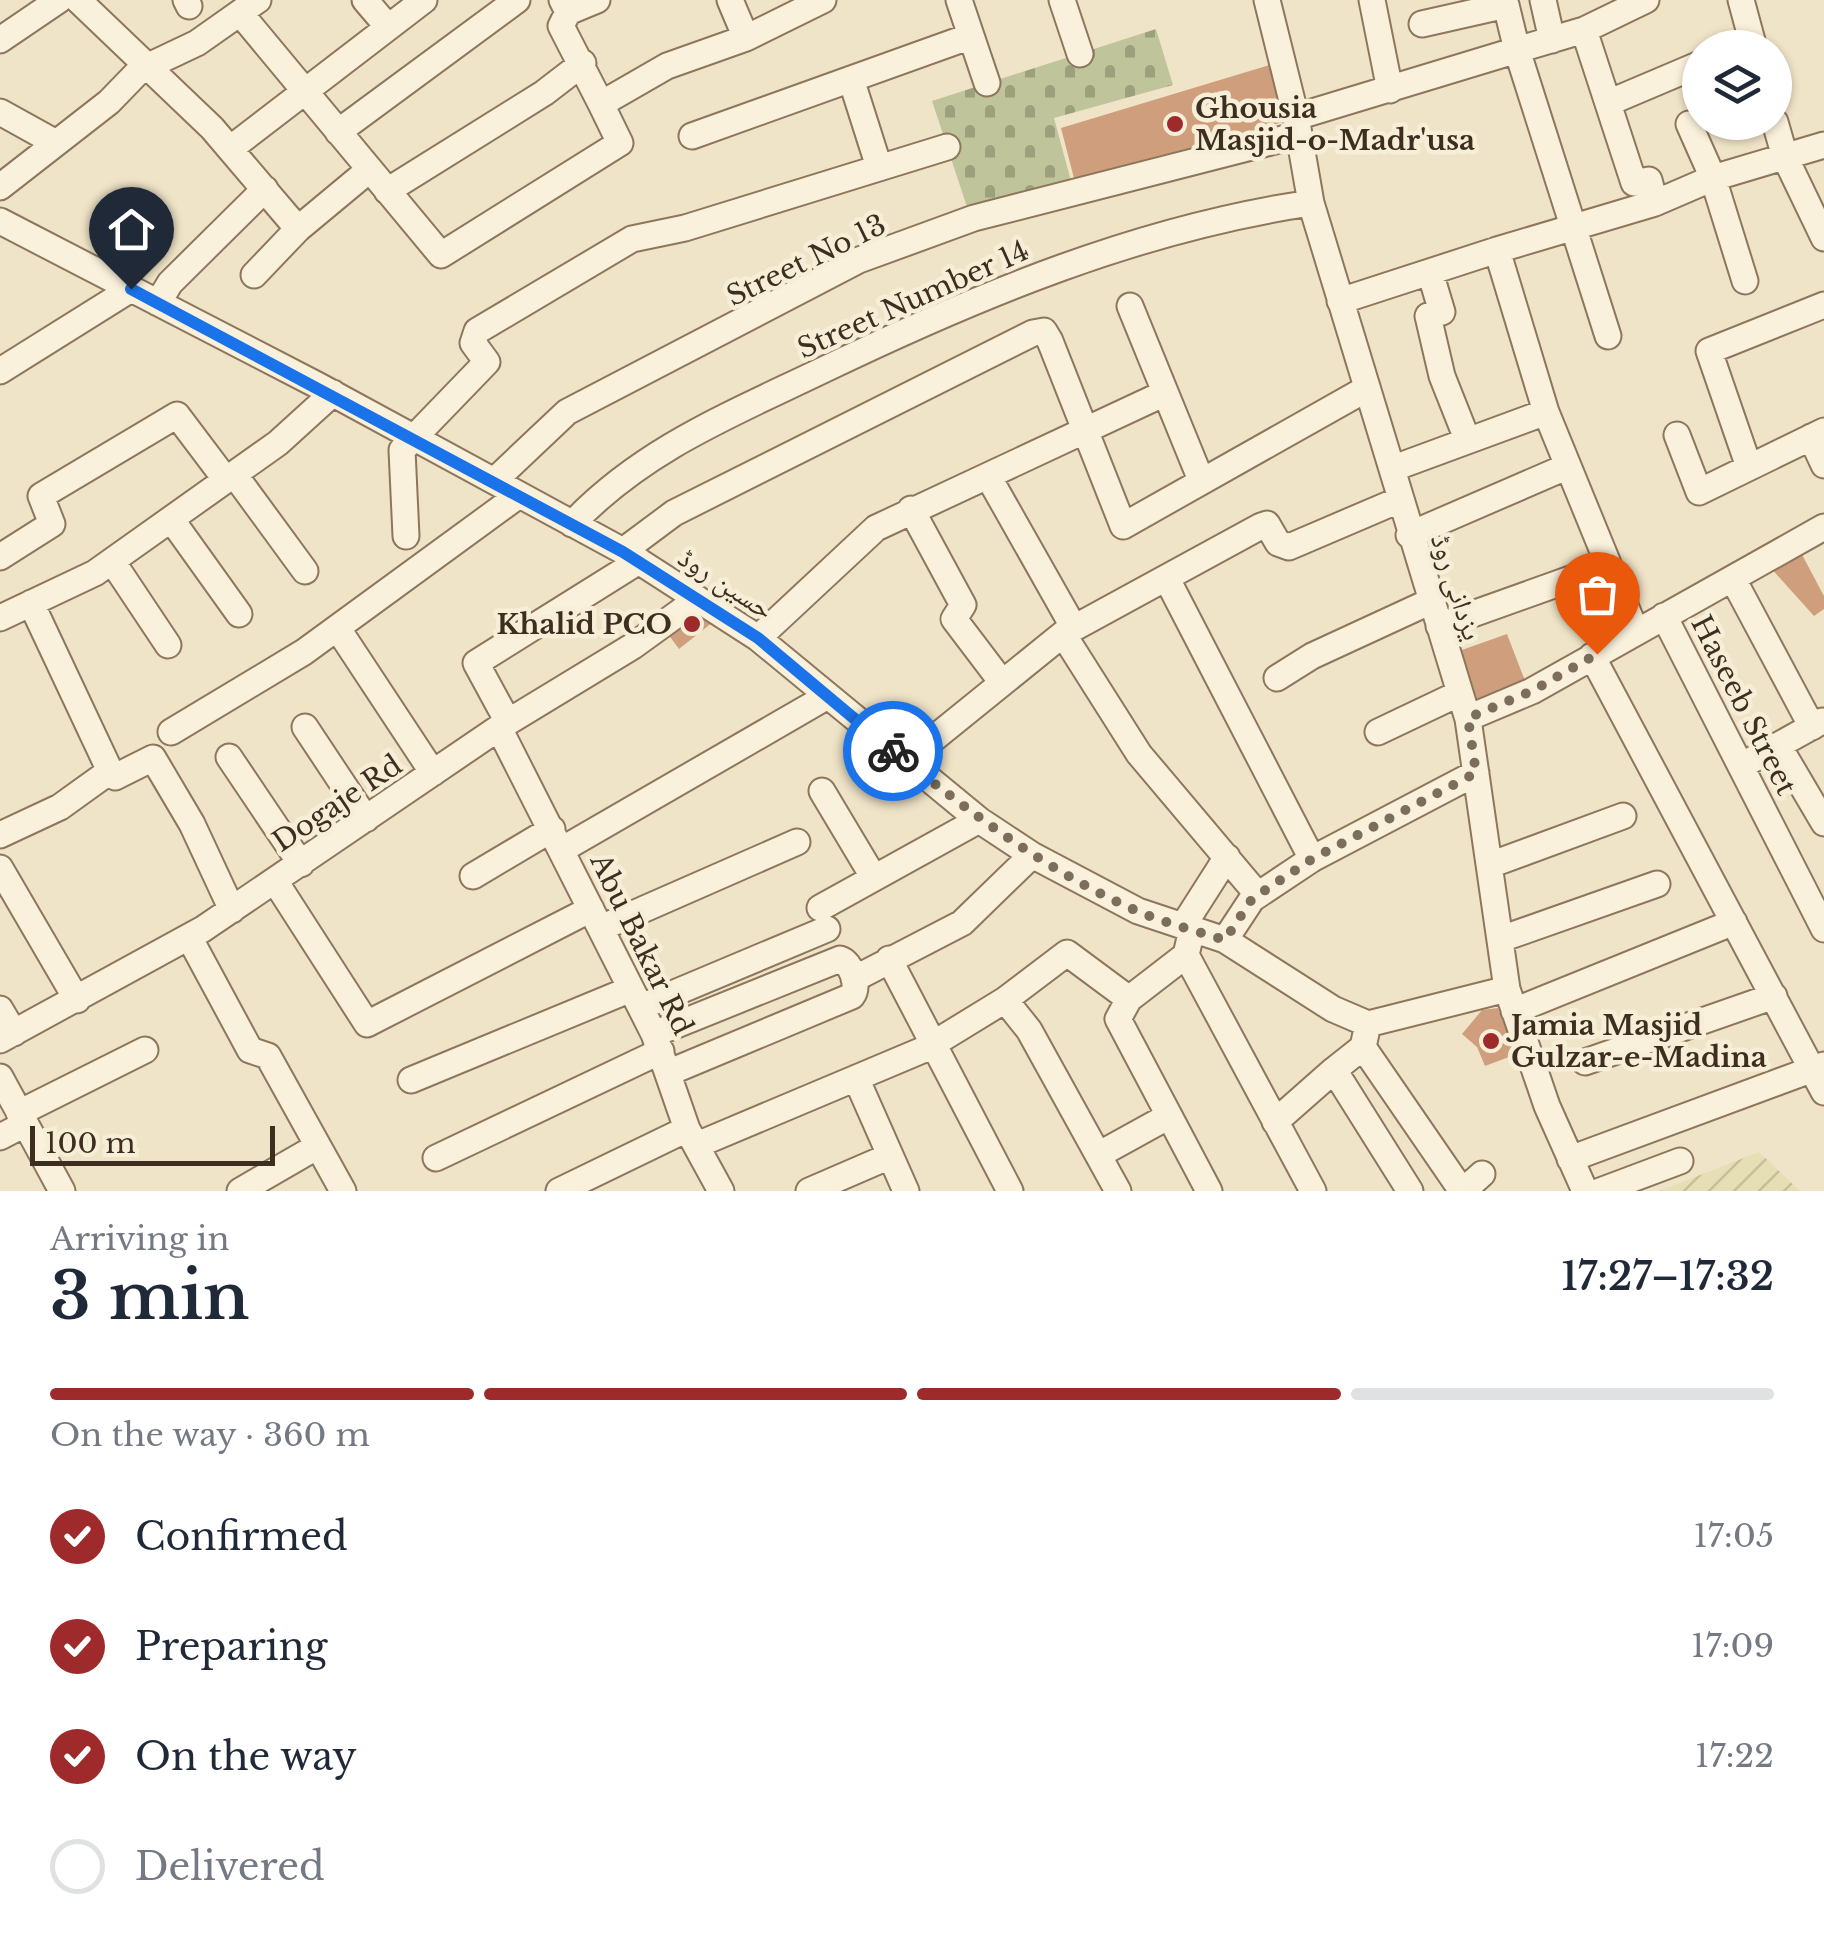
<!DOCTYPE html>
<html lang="en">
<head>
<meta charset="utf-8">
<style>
	body { margin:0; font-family:"Libre Baskerville","Noto Naskh Arabic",serif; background:#f2f2f3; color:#1f2937; height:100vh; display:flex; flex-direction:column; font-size:38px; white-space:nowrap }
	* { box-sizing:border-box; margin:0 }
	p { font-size:32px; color:#747a83 }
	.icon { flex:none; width:55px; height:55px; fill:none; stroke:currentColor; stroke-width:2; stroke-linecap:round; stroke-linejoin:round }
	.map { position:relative; height:1191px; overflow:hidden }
	.sheet { display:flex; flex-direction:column; background:#fff; flex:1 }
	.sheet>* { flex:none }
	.controls { position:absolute; left:1682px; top:30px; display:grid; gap:20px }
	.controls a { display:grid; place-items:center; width:110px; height:110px; border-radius:50%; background:#fff; box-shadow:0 2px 8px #0004; font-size:50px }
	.scale { position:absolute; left:30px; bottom:25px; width:245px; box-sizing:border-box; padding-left:10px; border:5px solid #3d2e20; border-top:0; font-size:28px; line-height:35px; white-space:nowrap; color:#3d2e20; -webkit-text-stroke:8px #f7eed8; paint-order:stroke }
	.pin { position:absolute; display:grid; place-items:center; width:85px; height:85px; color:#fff; margin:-102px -42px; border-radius:50% 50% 50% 0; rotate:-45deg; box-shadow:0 0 10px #0007 }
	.pin .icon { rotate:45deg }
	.courier { position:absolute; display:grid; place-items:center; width:100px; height:100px; margin:-50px; border:8px solid #1a73e8; border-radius:50%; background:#fff; color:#222; box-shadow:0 2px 12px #0007 }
	.summary em { font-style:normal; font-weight:600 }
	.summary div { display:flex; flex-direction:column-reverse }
	.summary { display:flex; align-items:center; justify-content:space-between; height:170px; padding:0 50px }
	h1 { font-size:65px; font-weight:600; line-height:75px }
	.bar { display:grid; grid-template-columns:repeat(4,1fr); gap:15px 10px; align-content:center; height:120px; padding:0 50px }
	.bar i { height:12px; border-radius:8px; background:#e0e1e3 }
	.bar .current { background:#9e2a2b }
	.bar p { grid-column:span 4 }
	ol { padding:0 50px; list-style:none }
	li { display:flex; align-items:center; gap:30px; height:110px }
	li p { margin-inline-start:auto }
	li .icon { padding:10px; border-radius:50%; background:#9e2a2b; color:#fff; stroke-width:4 }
	li:last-child { color:#747a83 }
	li i { width:55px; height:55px; border:5px solid #e0e1e3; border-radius:50% }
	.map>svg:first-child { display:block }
</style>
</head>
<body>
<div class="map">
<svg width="1824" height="1191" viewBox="0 0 1824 1191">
	<defs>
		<pattern id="farmland-furrows" width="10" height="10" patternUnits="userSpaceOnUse" patternTransform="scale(2.5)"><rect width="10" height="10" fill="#e6deb5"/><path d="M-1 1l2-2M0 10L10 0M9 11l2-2" fill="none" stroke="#c6bf9b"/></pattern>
		<pattern id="cemetery-stones" width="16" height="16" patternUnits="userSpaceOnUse" patternTransform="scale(2.5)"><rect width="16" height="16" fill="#bfc49a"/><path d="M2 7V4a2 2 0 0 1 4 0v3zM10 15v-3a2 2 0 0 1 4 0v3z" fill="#9ca07d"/></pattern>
	</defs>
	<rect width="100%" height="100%" fill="#f0e4c8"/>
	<!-- farmland -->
	<path fill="url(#farmland-furrows)" d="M 1759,1152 L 1800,1191 L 1659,1191 Z"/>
	<!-- cemetery -->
	<path fill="url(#cemetery-stones)" d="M 1156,29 L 1173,85 L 1054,118 L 1071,181 L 969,213 L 932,101 Z"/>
	<!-- building -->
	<path fill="#cf9f7d" d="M 1273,64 L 1289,120 L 1076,186 L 1061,128 Z
		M 1799,549 L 1824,596 L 1824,609 L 1814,616 L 1769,566 Z
		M 698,604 L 718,618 L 679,649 L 665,630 Z
		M 1507,634 L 1527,686 L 1482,705 L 1468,698 L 1459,651 Z
		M 1498,1008 L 1517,1054 L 1485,1066 L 1477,1047 L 1462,1034 L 1482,1010 Z"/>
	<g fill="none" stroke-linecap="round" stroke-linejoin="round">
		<defs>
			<path id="minor" d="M 78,0 L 212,128 L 298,229 L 369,170
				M 186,0 L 189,6
				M 365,0 L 388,27
				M 562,0 L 568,12 L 561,26 L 601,104 L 667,66 L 746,38 L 823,0
				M 730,0 L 746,38
				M 959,0 L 987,83
				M 1062,0 L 1080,54
				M 1267,0 L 1296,117 L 1311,203 L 1468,719 L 1507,989 L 1547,1106 L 1585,1191
				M 1372,0 L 1390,90
				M 1543,0 L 1552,40
				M 1741,0 L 1754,48
				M 568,12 L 597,0
				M 240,13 L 441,255 L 620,143 L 601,104
				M 1584,30 L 1634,183 L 1649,180 L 1655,203
				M 0,40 L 59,0
				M 851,79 L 879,167
				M 1608,103 L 1700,64
				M 0,112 L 56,143
				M 1296,117 L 1517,50 L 1506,5 L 1422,24
				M 1775,122 L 1785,157 L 1824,238
				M 1689,124 L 1713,178 L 1745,281
				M 338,132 L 517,0
				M 692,136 L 971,36
				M 230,149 L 424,0
				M 0,187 L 109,102 L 140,70 L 197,43 L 258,0
				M 387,191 L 544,93 L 583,63
				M 0,221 L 319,386 L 623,551 L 758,638 L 979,820 L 1032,855 L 1138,911 L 1225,940 L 1333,1009 L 1368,1024 L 1507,989
				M 1497,250 L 1655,203 L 1713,178 L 1824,145
				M 1430,272 L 1442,312 L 1428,316 L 1442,376 L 1467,439
				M 254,275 L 298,229
				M 1340,301 L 1497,250 L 1546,412
				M 158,303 L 170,283 L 265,189
				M 1130,306 L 1201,480
				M 1608,336 L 1517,50 L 1584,30 L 1646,0
				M 0,371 L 131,289
				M 1677,435 L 1699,492 L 1824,431
				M 1811,437 L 1824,465
				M 1749,467 L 1709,351 L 1824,305
				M 1394,468 L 1546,412 L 1636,632
				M 234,474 L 305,571
				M 988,476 L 1074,628
				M 494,481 L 567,412 L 859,260 L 974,218 L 1298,135
				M 911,509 L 963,605 L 954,619 L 1001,681
				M 171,519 L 239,614
				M 572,524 C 643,449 732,414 823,370 C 979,295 1140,228 1311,203
				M 1409,535 L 1566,467
				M 406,536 L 402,450 L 487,362 L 473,343 L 477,331 L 632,239 L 685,228 L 947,147
				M 623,551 L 674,513 L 1033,333 L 1044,331 L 1050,341 L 1123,526 L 1366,389
				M 0,557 L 52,524 L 41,496 L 177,415 L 226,480
				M 112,561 L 168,645
				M 1167,579 L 1312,859
				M 1733,579 L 1812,727
				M 31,603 L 110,771
				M 1664,616 L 1824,929
				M 0,618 L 95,573 L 278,443 L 333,393
				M 1439,626 L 1607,566
				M 338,629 L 433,773
				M 1063,634 L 1139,754 L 1258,895
				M 758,638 L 876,528 L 1165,393
				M 1592,656 L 1824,1092
				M 1277,678 L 1312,656 L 1429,602
				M 1468,718 L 1532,691 L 1824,527
				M 508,722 L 476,663 L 639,561
				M 305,727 L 366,819
				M 499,728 L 654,1034 L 687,1129 L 721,1191
				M 171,732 L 304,652 L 519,495
				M 1378,732 L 1460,693
				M 1778,745 L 1824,823
				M 229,757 L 301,864
				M 906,761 L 1063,634 L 1261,526 L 1267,524 L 1278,543 L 1289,547 L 1399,500
				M 1741,766 L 1822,721
				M 822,791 L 874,878
				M 0,835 L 60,807 L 110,771 L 115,777 L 153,758 L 192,824 L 232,910
				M 563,849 L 826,697
				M 1490,865 L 1623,816
				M 0,868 L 77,1000
				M 473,876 L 552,829
				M 275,881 L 367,1024 L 591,909
				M 820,908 L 979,820
				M 1183,926 L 1227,857
				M 601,928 L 797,842
				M 1192,929 L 1186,955 L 1313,1191
				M 189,937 L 250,1050 L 268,1056 L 343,1191
				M 1501,939 L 1657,884
				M 1225,940 L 1252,899 L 1312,859 L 1476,773
				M 1186,955 L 1129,999 L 1118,1019 L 1209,1191
				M 889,959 L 1010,1191
				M 854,979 L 962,923 L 1032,855
				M 1005,1000 L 1067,953 L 1129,999
				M 641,1007 L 827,929
				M 0,1009 L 14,1033
				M 1514,1011 L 1734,922
				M 1368,1024 L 1363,1047 L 1334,1070 L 1410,1191
				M 654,1034 L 840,959 C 851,962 860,986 852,996 L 670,1072
				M 0,1040 L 203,929 L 503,725 L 633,646 L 698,599
				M 1363,1047 L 1462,1191
				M 1585,1062 L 1774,996
				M 0,1077 L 62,1191
				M 856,1078 L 906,1191
				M 411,1080 L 631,989
				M 19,1113 L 145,1050
				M 1275,1122 L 1334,1070
				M 0,1137 L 25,1124
				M 697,1145 L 925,1049 L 1005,1000 L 1029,1030 L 1118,1191
				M 1100,1154 L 1169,1116
				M 436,1158 L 661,1051
				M 1570,1159 L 1824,1065
				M 240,1191 L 318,1146
				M 559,1191 L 687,1129
				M 809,1191 L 890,1156
				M 1463,1191 L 1482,1174
				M 1600,1191 L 1680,1161"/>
		</defs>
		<!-- minor casing -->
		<use href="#minor" stroke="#8d765c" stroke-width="29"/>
		<!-- minor -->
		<use href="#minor" stroke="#faf1dc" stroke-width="25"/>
	</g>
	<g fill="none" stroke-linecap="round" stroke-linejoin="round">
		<!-- done -->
		<path stroke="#7c6e5b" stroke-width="10" stroke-dasharray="0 18" d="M 893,751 C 970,812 1046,871 1137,911 C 1165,923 1196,931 1225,940 L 1252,899 L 1312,859 L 1476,773 L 1468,718 L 1532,691 L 1597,654"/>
		<!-- route -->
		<path stroke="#1a73e8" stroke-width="12" d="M 131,289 L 623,552 L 758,638 L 893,751"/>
	</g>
	<!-- markers -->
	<g fill="#9e2a2b" stroke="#f7eed8" stroke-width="4">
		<circle cx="1175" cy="124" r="10"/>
		<circle cx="692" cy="624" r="10"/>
		<circle cx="1491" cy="1041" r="10"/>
	</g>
	<g text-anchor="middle" stroke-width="9" stroke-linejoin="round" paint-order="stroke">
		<!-- poi labels -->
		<g font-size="28" font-weight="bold" fill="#3d2e20" stroke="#f7eed8" text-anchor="start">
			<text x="1195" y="118">Ghousia<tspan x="1195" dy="32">Masjid-o-Madr'usa</tspan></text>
			<text x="672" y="634" text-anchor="end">Khalid PCO</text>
			<text x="1511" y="1035">Jamia Masjid<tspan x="1511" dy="32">Gulzar-e-Madina</tspan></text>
		</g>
		<!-- street labels -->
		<g font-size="28" fill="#3d2e20" stroke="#f7eed8">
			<text transform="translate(806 260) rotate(-26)" y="10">Street No 13</text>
			<text transform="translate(913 299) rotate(-24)" y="10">Street Number 14</text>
			<text transform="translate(726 583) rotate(33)" y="10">حسین روڈ</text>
			<text transform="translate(1457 587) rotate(72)" y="10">یزدانی روڈ</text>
			<text transform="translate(1744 705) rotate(63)" y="10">Haseeb Street</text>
			<text transform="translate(337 803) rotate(-34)" y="10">Dogaje Rd</text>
			<text transform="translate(642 944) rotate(64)" y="10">Abu Bakar Rd</text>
		</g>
	</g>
</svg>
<div class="controls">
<a><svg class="icon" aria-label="layers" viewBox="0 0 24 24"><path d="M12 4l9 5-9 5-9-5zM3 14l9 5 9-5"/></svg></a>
</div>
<div class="scale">100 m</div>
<div class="pin" style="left:1597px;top:654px;background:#ea580c"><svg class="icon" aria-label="bag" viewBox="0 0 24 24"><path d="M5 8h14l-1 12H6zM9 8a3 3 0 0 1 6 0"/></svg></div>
<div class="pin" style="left:131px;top:289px;background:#1f2937"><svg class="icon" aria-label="home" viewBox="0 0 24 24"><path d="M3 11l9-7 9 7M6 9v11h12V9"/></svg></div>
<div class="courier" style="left:893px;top:751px"><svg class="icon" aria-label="bike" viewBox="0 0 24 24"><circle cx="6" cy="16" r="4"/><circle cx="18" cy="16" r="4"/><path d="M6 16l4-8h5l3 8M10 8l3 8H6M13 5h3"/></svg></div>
</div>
<section class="sheet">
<div class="summary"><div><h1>3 min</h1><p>Arriving in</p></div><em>17:27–17:32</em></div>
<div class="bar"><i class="current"></i><i class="current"></i><i class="current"></i><i></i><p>On the way · 360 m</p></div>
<ol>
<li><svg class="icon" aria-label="check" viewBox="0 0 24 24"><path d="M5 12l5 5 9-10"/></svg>Confirmed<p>17:05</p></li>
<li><svg class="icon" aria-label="check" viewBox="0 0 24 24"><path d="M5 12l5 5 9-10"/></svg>Preparing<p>17:09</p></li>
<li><svg class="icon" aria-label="check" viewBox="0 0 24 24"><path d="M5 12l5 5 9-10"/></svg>On the way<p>17:22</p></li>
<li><i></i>Delivered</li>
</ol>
</section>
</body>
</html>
